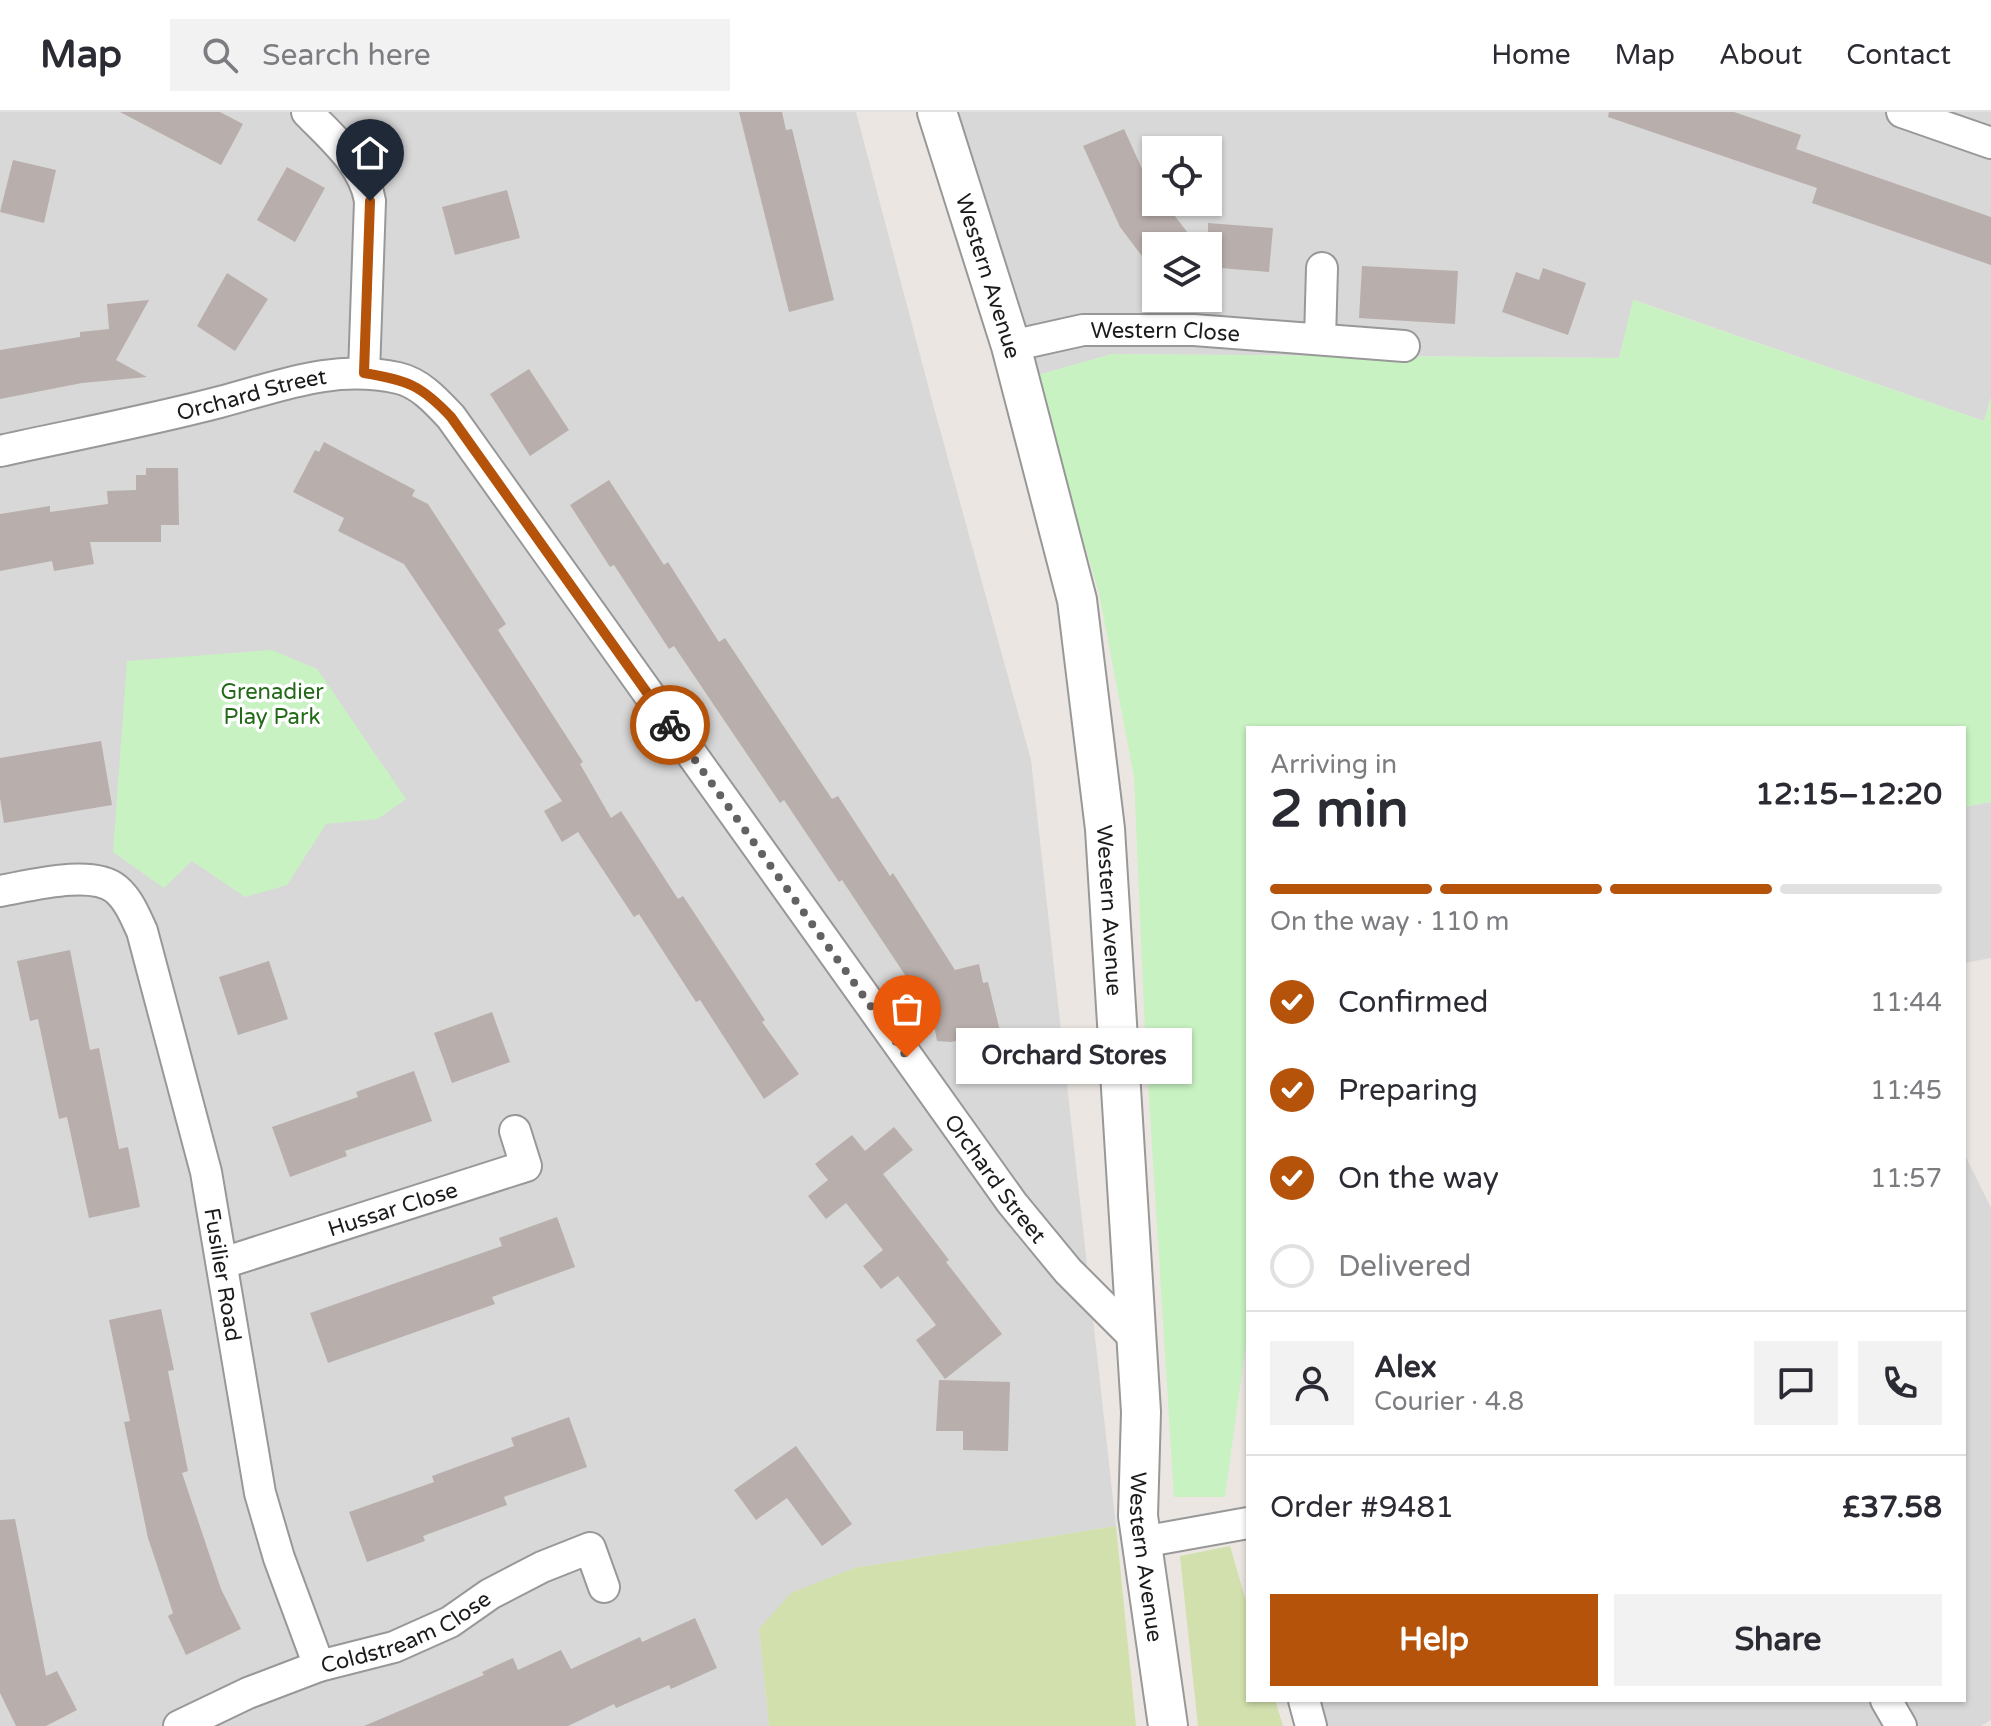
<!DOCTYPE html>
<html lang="en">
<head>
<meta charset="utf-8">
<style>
	body { margin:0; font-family:"Varela Round",sans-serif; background:#f2f2f3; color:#2b2b33; height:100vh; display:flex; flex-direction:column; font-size:30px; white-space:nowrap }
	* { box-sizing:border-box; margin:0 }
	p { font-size:26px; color:#7c7c81 }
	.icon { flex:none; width:44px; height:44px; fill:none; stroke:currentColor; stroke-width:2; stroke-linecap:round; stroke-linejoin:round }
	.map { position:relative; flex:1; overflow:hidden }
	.drawer { position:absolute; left:1246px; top:614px; width:720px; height:976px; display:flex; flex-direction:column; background:#fff; border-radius:0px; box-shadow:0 2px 6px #0004 }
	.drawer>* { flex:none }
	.controls { position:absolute; left:1142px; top:24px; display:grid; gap:16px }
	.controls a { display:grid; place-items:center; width:80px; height:80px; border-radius:0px; background:#fff; box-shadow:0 2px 6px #0004; font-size:40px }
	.pin { position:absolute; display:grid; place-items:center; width:68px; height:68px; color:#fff; margin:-82px -34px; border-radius:50% 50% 50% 0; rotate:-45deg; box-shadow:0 0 8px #0007 }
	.pin .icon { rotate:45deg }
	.courier { position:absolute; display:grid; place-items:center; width:80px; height:80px; margin:-40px; border:6px solid #b45309; border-radius:50%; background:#fff; color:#222; box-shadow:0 2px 10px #0007 }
	.bubble { position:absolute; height:56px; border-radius:0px; background:#fff; box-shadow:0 2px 6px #0004; font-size:26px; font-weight:700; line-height:56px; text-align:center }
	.headline em { font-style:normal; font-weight:700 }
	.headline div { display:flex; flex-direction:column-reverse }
	.headline { display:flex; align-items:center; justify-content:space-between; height:136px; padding:0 24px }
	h1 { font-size:52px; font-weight:700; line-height:60px }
	.bar { display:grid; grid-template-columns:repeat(4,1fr); gap:12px 8px; align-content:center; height:96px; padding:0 24px }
	.bar i { height:10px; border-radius:6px; background:#e1e1e2 }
	.bar .selected { background:#b45309 }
	.bar p { grid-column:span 4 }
	.line { display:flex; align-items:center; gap:20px; padding:0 24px; border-top:2px solid #e1e1e2 }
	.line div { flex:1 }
	.round { display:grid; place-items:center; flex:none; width:84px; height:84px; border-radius:0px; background:#f2f2f3 }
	ol { padding:0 24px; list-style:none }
	li { display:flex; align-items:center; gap:24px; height:88px }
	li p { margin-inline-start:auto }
	li .icon { padding:8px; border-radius:50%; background:#b45309; color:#fff; stroke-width:4 }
	li:last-child { color:#7c7c81 }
	li i { width:44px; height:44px; border:4px solid #e1e1e2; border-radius:50% }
	.cta { display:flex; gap:16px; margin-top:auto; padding:16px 24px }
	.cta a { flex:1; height:92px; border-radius:0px; background:#b45309; color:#fff; font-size:32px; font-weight:700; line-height:92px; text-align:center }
	.cta a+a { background:#f2f2f3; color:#2b2b33 }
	header { display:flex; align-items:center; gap:48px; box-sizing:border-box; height:112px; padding:0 40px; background:#fff; border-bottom:2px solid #e1e1e2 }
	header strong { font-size:38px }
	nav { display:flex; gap:44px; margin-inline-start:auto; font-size:28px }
	.search { width:560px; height:72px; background:#f2f2f3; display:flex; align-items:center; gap:20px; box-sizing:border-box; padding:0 28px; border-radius:0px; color:#7c7c81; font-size:30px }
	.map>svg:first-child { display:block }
</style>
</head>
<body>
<header>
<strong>Map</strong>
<div class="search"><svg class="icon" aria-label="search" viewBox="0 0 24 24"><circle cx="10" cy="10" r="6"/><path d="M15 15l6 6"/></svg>Search here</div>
<nav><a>Home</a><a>Map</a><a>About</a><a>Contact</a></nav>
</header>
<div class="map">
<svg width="1991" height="1614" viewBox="0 0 1991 1614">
	<rect width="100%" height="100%" fill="#ebe6e1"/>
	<!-- residential -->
	<path fill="#d9d8d8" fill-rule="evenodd" d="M 0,0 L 856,0 L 934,296 L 1031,648 L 1116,1414 L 854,1456 L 759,1517 L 769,1614 L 0,1614 Z
		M 954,0 L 1991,0 L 1991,285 L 1984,309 L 1634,188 L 1619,246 L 1112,242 L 1034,264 ZM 1156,38 L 1208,38 L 1208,90 L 1156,90 ZM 1156,134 L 1208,134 L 1208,186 L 1156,186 Z
		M 1991,690 L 1991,846 L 1964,851 L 1964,695 Z
		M 1964,1041 L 1991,1096 L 1991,1608 L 1981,1614 L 1326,1614 L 1319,1588 L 1964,1588 Z"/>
	<!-- grass -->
	<path fill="#d1e0ac" d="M 1116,1414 L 1136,1614 L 769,1614 L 759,1517 L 791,1481 L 854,1456 Z
		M 1230,1434 L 1248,1496 L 1248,1588 L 1275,1588 L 1283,1614 L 1198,1614 L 1180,1444 Z"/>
	<!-- park -->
	<path fill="#c8f2c2" d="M 1633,188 L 1984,309 L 1991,285 L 1991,690 L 1964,695 L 1964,616 L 1248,616 L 1248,1216 L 1225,1385 L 1174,1385 L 1145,921 L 1134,665 L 1099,481 L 1034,264 L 1112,242 L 1619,246 Z
		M 272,538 L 317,557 L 406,687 L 378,707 L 326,712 L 287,773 L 245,785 L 192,749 L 164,776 L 113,740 L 127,549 Z"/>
	<!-- building -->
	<path fill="#b8aeab" d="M 120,0 L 220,0 L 243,12 L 221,53 Z
		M 739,0 L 782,0 L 786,18 L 792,17 L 834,188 L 789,200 Z
		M 1609,0 L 1734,0 L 1801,23 L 1796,37 L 1991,105 L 1991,153 L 1812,91 L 1817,76 L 1608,5 Z
		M 1124,17 L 1154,83 L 1156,82 L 1156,90 L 1164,90 L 1188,121 L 1171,134 L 1156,134 L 1156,145 L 1148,152 L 1120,115 L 1083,34 Z
		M 13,48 L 56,58 L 44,111 L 0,100 Z
		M 287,55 L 325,76 L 295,130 L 257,108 Z
		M 507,78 L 520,126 L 455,143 L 442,95 Z
		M 1208,111 L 1273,116 L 1269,160 L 1208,155 Z
		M 1362,154 L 1458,159 L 1455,212 L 1359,206 Z
		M 1543,156 L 1586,171 L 1568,223 L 1502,200 L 1516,160 L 1539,168 Z
		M 227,161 L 268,187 L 235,239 L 197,214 Z
		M 149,188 L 116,248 L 147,265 L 82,271 L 0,287 L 0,238 L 80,225 L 80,220 L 109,217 L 107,192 Z
		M 529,257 L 569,318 L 530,344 L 490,282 Z
		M 324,330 L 415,378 L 412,384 L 428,392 L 506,512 L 498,518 L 583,650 L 580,652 L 611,706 L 621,699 L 678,787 L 683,784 L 765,908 L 762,910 L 799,962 L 764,987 L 700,888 L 696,890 L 639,802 L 634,805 L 578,720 L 562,730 L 544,699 L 562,689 L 404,452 L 338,419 L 344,406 L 293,380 L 315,338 L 319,340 Z
		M 146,356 L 178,356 L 179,413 L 161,413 L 161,430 L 90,430 L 94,452 L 54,459 L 52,449 L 0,459 L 0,402 L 50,394 L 50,400 L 108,392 L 107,379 L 136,378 L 136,363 L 146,363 Z
		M 609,368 L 664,453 L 668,450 L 719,530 L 725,526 L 832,687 L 838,684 L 890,764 L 893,761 L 955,858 L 979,852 L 983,871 L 988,870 L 1000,919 L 951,930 L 937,929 L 932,902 L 918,905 L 911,872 L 842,768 L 839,770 L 784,688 L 780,691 L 674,534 L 669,537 L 614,453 L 610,455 L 570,393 Z
		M 101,629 L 112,693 L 4,711 L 0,686 L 0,646 Z
		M 70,838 L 90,938 L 99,936 L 119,1037 L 128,1035 L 140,1095 L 89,1106 L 67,1005 L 59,1007 L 38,907 L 30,909 L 17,849 Z
		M 269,849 L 288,907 L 238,923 L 219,865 Z
		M 492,900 L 510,950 L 452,971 L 434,921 Z
		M 414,959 L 432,1009 L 345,1039 L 347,1044 L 290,1065 L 272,1015 L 358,985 L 356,980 Z
		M 894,1015 L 913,1038 L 883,1062 L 949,1148 L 946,1150 L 1002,1222 L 945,1267 L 916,1228 L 936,1213 L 898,1164 L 881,1177 L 863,1154 L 883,1138 L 846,1091 L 826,1107 L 808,1084 L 828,1068 L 815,1052 L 852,1023 L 865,1039 Z
		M 557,1105 L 575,1155 L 492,1185 L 495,1192 L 328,1251 L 310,1201 L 502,1134 L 499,1126 Z
		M 161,1197 L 174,1258 L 168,1259 L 188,1359 L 182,1361 L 221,1477 L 241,1517 L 186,1543 L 168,1504 L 173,1501 L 148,1426 L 124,1310 L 130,1309 L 109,1208 Z
		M 939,1268 L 1010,1270 L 1008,1339 L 963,1338 L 963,1319 L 936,1319 Z
		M 569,1305 L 587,1355 L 504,1385 L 507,1393 L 423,1424 L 425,1429 L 367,1450 L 349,1400 L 434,1370 L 432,1364 L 514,1334 L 511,1326 Z
		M 796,1334 L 852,1412 L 822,1434 L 787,1386 L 756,1408 L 734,1378 Z
		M 15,1407 L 46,1564 L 57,1559 L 77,1598 L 46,1614 L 16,1614 L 0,1581 L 0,1408 Z
		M 695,1506 L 717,1556 L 671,1577 L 669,1573 L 616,1596 L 614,1592 L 568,1614 L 364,1614 L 484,1563 L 482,1560 L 513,1546 L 518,1558 L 561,1538 L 571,1557 L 640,1525 L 642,1530 Z"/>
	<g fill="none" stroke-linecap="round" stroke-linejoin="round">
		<defs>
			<g id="minor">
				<path d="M 307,0 C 332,26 364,52 370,89 L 364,261"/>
				<path d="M 1902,0 L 1991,31"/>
				<path d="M 1320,227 L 1322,156"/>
				<path id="s1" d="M 1011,234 L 1083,218 L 1194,218 L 1404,234"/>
				<path id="s2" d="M 0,339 C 73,323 147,309 220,290 C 281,274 333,252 398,266 C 420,271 436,289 451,305 L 1012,1091 L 1068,1159 L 1134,1225"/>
				<path id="s3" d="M 0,779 C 29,774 92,757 116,777 C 129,788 135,804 142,819 L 206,1060 L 260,1381 L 279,1446 L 319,1554"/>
				<path id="s4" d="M 223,1151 L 526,1054 L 515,1019"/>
				<path d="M 1142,1430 L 1248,1411"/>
				<path d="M 1304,1588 L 1311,1614"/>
				<path d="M 1886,1588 L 1901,1614"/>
				<path id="s5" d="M 179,1614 L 248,1581 L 319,1554 L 394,1535 L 450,1510 L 490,1482 L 542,1455 L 590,1436 L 604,1475"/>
			</g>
			<g id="tertiary">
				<path id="s6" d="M 937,0 L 1011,234 L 1077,488 L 1105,717 L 1141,1300 L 1138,1404 L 1168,1614"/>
			</g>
		</defs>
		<!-- minor casing -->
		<use href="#minor" stroke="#989898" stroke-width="34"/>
		<!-- tertiary casing -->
		<use href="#tertiary" stroke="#989898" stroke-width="42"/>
		<!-- minor -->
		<use href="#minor" stroke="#fff" stroke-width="30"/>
		<!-- tertiary -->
		<use href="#tertiary" stroke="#fff" stroke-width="38"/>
	</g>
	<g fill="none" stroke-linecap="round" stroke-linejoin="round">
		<!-- done -->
		<path stroke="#646260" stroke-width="8" stroke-dasharray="0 14.4" d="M 670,613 L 907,945"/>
		<!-- route -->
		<path stroke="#b45309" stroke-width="10" d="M 370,89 L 364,261 C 407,268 421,273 451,305 L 670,613"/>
	</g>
	<g text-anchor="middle" stroke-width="7" stroke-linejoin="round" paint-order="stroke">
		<!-- street labels -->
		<g font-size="22" fill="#1b1b1b" stroke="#fff">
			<text dy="8" stroke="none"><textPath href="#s6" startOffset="172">Western Avenue</textPath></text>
			<text dy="8" stroke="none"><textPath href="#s1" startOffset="156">Western Close</textPath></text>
			<text dy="8" stroke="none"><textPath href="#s2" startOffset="258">Orchard Street</textPath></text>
			<text dy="8" stroke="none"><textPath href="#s6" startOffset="820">Western Avenue</textPath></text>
			<text dy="8" stroke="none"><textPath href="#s2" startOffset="1410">Orchard Street</textPath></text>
			<text dy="8" stroke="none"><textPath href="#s4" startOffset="178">Hussar Close</textPath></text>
			<text dy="8" stroke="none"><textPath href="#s3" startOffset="522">Fusilier Road</textPath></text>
			<text dy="8" stroke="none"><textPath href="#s6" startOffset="1468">Western Avenue</textPath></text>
			<text dy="8" stroke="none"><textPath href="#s5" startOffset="246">Coldstream Close</textPath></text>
		</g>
		<!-- park labels -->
		<g font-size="22" fill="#226a17" stroke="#fff">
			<text x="272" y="587">Grenadier<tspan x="272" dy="25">Play Park</tspan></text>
		</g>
	</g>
</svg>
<div class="controls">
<a><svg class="icon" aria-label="locate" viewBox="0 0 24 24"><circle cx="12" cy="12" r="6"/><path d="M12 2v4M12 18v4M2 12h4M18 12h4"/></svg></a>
<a><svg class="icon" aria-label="layers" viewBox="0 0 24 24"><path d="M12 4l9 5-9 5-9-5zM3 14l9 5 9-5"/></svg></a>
</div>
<div class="pin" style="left:907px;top:945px;background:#ea580c"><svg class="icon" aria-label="bag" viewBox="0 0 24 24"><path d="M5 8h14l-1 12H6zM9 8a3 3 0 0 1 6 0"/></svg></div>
<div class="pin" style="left:370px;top:89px;background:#1f2937"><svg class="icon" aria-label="home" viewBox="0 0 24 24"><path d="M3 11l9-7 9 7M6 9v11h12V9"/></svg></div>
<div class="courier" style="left:670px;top:613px"><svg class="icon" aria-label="bike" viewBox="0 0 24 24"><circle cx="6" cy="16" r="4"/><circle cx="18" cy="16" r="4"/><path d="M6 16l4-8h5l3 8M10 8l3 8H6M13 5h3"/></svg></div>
<div class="bubble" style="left:956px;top:916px;width:236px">Orchard Stores</div>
<section class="drawer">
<div class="headline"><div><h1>2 min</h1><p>Arriving in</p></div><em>12:15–12:20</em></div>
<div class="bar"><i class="selected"></i><i class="selected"></i><i class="selected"></i><i></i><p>On the way · 110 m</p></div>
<ol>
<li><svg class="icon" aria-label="check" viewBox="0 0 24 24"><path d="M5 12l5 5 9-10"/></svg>Confirmed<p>11:44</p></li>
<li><svg class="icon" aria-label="check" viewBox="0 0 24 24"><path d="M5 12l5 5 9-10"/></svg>Preparing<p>11:45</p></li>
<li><svg class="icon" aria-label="check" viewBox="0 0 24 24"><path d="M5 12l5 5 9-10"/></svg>On the way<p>11:57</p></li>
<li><i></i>Delivered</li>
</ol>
<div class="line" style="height:144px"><a class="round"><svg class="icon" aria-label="person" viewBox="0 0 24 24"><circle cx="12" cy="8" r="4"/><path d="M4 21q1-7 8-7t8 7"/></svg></a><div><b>Alex</b><p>Courier · 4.8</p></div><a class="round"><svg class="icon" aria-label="chat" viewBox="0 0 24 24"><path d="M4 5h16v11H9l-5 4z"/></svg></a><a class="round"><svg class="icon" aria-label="phone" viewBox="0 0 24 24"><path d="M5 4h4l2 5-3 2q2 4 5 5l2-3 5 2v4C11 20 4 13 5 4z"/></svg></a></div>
<div class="line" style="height:104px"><div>Order #9481</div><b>£37.58</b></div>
<div class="cta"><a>Help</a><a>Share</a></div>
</section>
</div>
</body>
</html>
